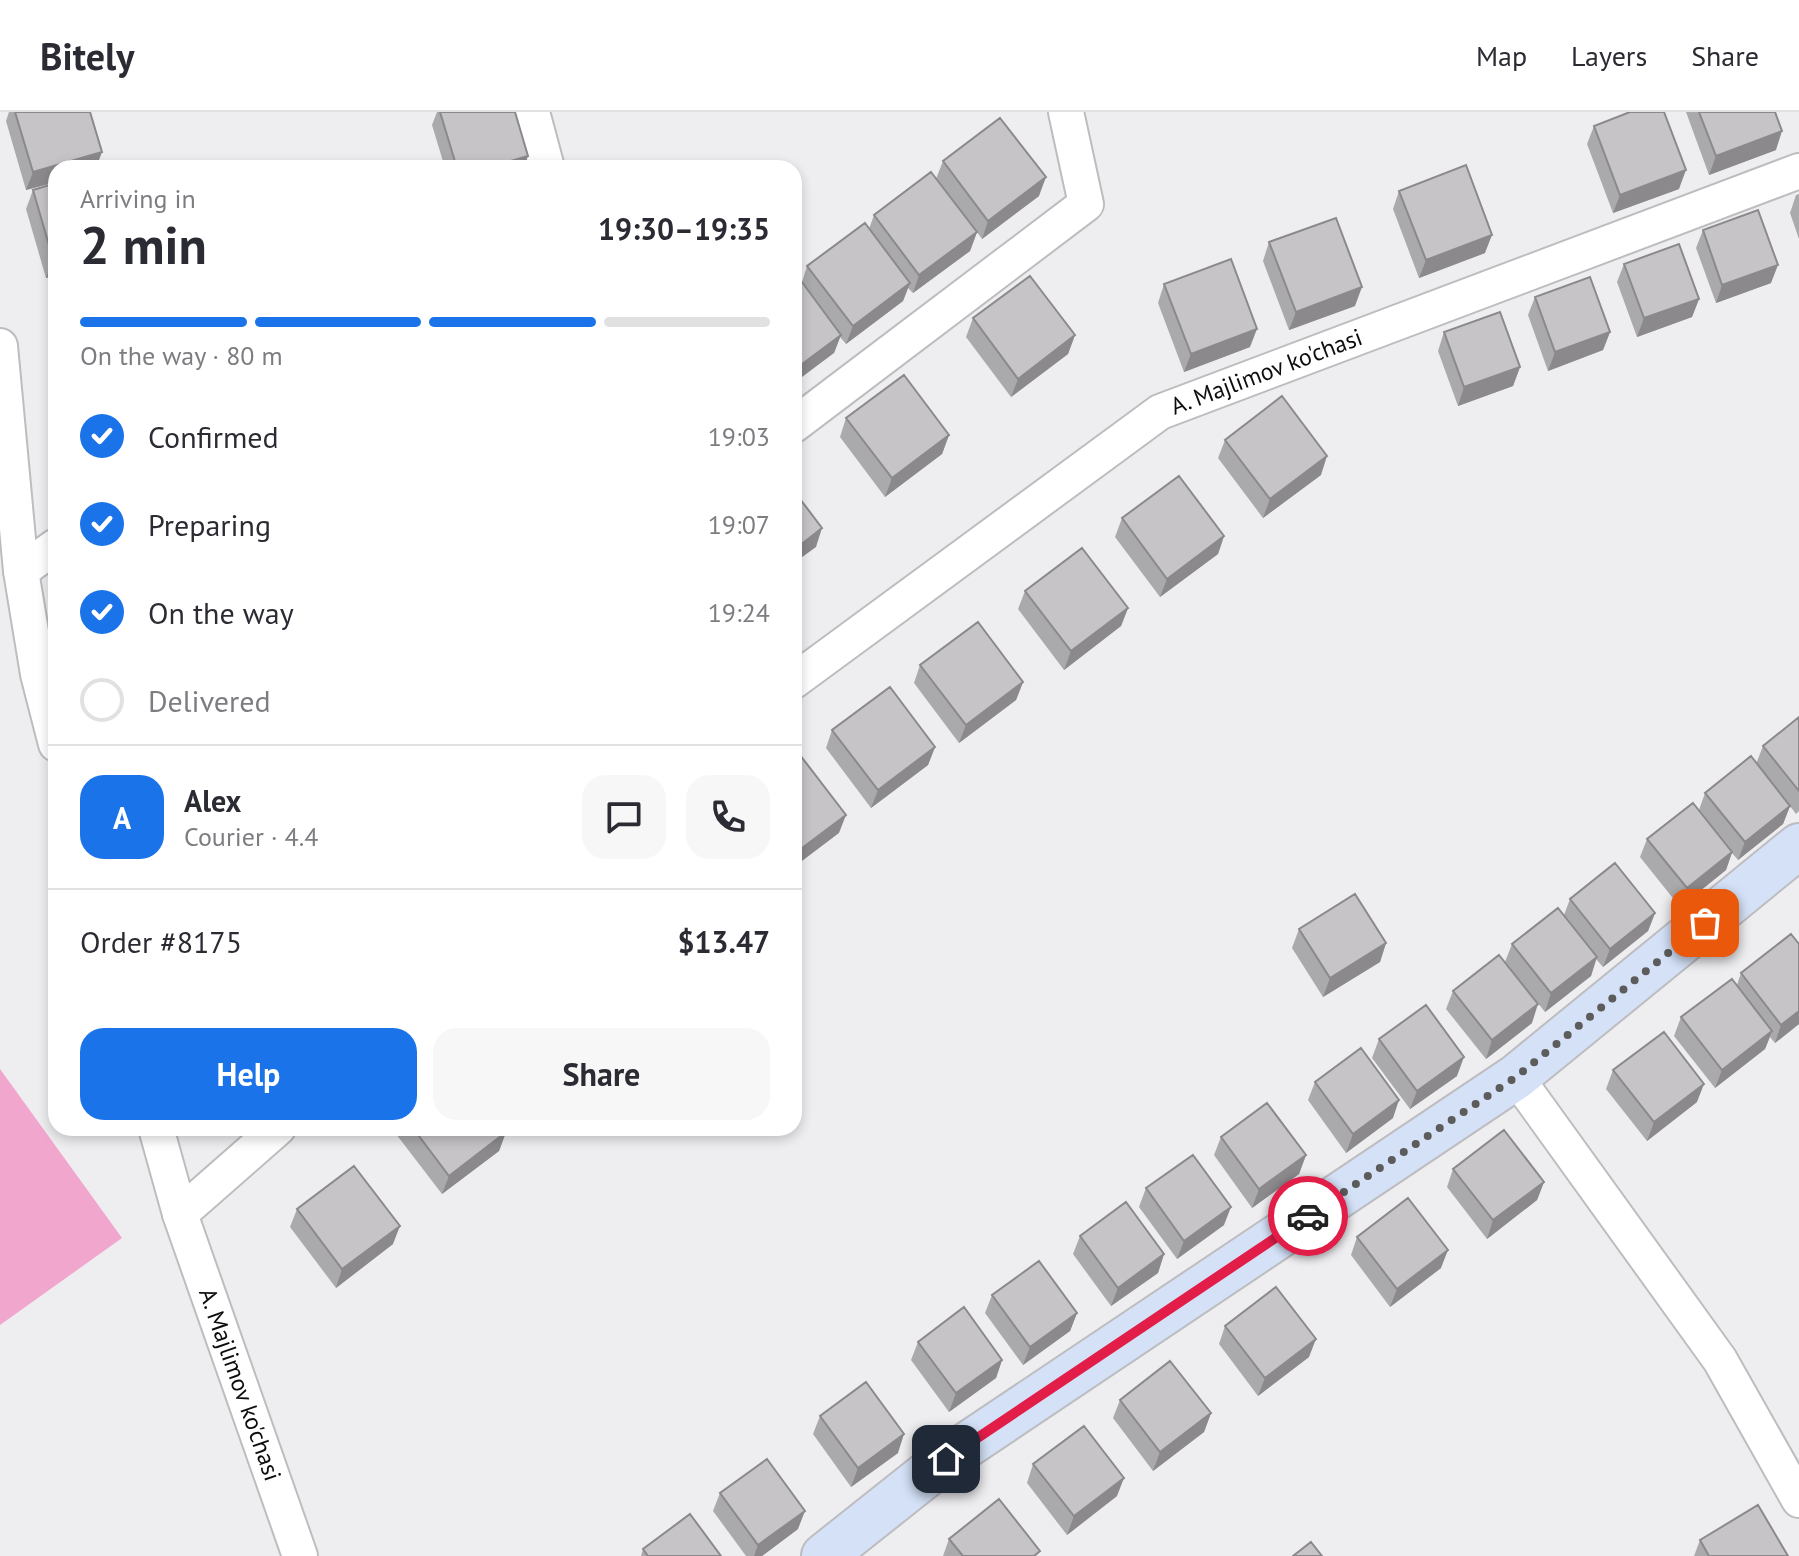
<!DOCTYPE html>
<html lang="en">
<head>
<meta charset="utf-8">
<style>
	body { margin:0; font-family:"PT Sans",sans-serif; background:#f7f7f7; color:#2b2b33; height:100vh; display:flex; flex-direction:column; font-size:30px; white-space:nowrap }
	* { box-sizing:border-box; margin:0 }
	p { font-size:26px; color:#7c7c81 }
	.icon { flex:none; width:44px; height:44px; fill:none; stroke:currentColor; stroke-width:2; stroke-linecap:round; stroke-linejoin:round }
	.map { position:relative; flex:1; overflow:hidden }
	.sheet { position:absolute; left:48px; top:48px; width:754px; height:976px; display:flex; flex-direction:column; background:#fff; border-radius:24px; box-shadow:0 4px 12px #0003 }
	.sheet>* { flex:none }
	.pin { position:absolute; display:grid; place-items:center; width:68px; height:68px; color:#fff; margin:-34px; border-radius:16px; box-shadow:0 4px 12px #0006 }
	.courier { position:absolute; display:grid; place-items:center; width:80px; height:80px; margin:-40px; border:6px solid #e11d48; border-radius:50%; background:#fff; color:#222; box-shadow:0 2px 10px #0007 }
	.headline em { font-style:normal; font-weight:600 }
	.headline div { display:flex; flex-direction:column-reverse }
	.headline { display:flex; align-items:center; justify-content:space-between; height:136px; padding:0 32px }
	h1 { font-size:52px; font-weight:600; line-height:60px }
	.bar { display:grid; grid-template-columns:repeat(4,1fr); gap:12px 8px; align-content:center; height:96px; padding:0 32px }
	.bar i { height:10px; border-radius:6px; background:#e1e1e2 }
	.bar .active { background:#1a73e8 }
	.bar p { grid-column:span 4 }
	.line { display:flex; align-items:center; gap:20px; padding:0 32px; border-top:2px solid #e1e1e2 }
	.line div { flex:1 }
	.round { display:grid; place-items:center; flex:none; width:84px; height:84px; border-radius:24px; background:#f7f7f7 }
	ol { padding:0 32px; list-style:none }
	li { display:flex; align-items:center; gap:24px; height:88px }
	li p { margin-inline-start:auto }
	li .icon { padding:8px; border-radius:50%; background:#1a73e8; color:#fff; stroke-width:4 }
	li:last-child { color:#7c7c81 }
	li i { width:44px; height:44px; border:4px solid #e1e1e2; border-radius:50% }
	.action { display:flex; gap:16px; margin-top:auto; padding:16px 32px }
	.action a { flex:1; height:92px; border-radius:24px; background:#1a73e8; color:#fff; font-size:32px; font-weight:600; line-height:92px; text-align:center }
	.action a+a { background:#f7f7f7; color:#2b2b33 }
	header { display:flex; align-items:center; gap:48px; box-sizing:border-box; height:112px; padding:0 40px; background:#fff; border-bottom:2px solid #e1e1e2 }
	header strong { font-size:38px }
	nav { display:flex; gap:44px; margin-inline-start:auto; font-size:28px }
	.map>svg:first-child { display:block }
</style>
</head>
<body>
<header>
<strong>Bitely</strong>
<nav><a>Map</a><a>Layers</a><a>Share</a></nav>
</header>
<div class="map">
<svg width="1799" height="1444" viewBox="0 0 1799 1444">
	<rect width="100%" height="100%" fill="#eeeef1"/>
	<!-- green -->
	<path fill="#f1a6cd" d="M 0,957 L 122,1126 L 0,1213 Z"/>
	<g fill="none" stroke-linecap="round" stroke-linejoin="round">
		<defs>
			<g id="street">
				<path d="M 532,0 L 547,56"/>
				<path d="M 0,234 L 21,459 L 38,562 L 56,632"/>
				<path d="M 794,313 L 1086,92 L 1066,0"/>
				<path d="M 21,459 L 56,434"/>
				<path id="s1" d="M 794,569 L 1160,300 L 1799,59"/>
				<path d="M 1516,965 L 1720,1248 L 1799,1388"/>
				<path id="s2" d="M 156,1016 L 180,1102 L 300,1444"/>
				<path d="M 180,1102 L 278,1016"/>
			</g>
			<path id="secondary" d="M 824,1444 L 946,1347 L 1516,965 L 1799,734"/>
		</defs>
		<!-- street casing -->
		<use href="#street" stroke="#bdbdc0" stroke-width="38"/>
		<!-- secondary casing -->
		<use href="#secondary" stroke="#bdbdc0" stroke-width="48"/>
		<!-- street -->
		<use href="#street" stroke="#fff" stroke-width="34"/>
		<!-- secondary -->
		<use href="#secondary" stroke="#d4e1f7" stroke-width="44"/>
	</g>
	<!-- wall -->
	<path fill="#aaa9ab" d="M 9,0 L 90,0 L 56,56 L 56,70 L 26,78 L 6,9 Z
		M 437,0 L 515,0 L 524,56 L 445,56 L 432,13 Z
		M 1686,0 L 1775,0 L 1776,38 L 1709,63 Z
		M 1594,14 L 1679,77 L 1613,101 L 1587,32 Z
		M 943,49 L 1039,84 L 982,127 L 977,120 L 970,139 L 913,181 L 908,176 L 903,189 L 846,232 L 840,225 L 834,241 L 802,170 L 807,154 L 869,117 L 874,103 L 936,67 Z
		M 56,71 L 56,163 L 46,166 L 26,97 L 33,78 Z
		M 1399,79 L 1485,141 L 1419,166 L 1393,97 Z
		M 1799,82 L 1799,127 L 1790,101 L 1796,83 Z
		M 1703,118 L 1771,171 L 1716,191 L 1696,136 Z
		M 1269,130 L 1355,194 L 1289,218 L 1263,149 Z
		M 1624,152 L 1699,187 L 1692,205 L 1637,225 L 1617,170 Z
		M 1164,172 L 1250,235 L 1184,260 L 1158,191 Z
		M 1535,185 L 1610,220 L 1603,238 L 1548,259 L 1528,203 Z
		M 973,206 L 1075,223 L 1068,242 L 1011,285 L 966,225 Z
		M 56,214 L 56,243 L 51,227 Z
		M 1444,220 L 1520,255 L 1513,274 L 1458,294 L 1438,239 Z
		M 846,306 L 949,323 L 942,342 L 885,385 L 840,325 Z
		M 1225,328 L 1321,363 L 1263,406 L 1218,346 Z
		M 1122,406 L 1224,424 L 1218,442 L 1160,485 L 1115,425 Z
		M 1025,479 L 1128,496 L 1121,514 L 1064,558 L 1018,497 Z
		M 920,553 L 1023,570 L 1016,588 L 959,631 L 914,571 Z
		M 1799,605 L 1799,699 L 1796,702 L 1790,694 L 1783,712 L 1738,748 L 1732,741 L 1726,758 L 1680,795 L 1640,745 L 1647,727 L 1699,698 L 1705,681 L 1756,652 L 1763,634 Z
		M 832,618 L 935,635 L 928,653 L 871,696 L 826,636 Z
		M 1570,787 L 1655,801 L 1648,819 L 1603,855 L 1596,847 L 1591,864 L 1545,900 L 1505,850 L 1512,832 L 1564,803 Z
		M 1299,817 L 1386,831 L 1380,850 L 1323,885 L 1292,836 Z
		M 1799,832 L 1799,912 L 1775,931 L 1770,925 L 1765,937 L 1715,976 L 1674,924 L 1681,905 L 1737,873 L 1741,861 Z
		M 1453,879 L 1532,911 L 1486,947 L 1446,897 Z
		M 1379,927 L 1457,964 L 1410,997 L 1372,946 Z
		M 1613,958 L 1697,990 L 1647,1029 L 1606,977 Z
		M 1315,970 L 1393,1006 L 1346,1041 L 1308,988 Z
		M 399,1016 L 502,1016 L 506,1020 L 499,1039 L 442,1082 L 396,1022 Z
		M 1221,1025 L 1306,1043 L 1299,1062 L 1252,1096 L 1214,1043 Z
		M 1453,1057 L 1544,1070 L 1537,1088 L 1487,1127 L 1447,1075 Z
		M 1146,1076 L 1224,1113 L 1177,1147 L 1139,1095 Z
		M 297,1097 L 393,1132 L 336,1176 L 290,1115 Z
		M 1080,1124 L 1164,1142 L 1158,1161 L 1111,1194 L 1073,1142 Z
		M 1357,1125 L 1441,1156 L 1390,1195 L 1351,1143 Z
		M 992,1183 L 1077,1201 L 1070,1219 L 1023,1253 L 985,1201 Z
		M 1225,1214 L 1309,1245 L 1258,1284 L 1219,1232 Z
		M 918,1230 L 1002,1248 L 996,1266 L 949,1300 L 911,1248 Z
		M 1120,1288 L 1211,1301 L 1204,1320 L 1153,1359 L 1113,1306 Z
		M 820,1304 L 898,1341 L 851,1375 L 813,1322 Z
		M 1033,1352 L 1117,1384 L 1067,1423 L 1027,1371 Z
		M 720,1381 L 798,1417 L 762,1444 L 746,1444 L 713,1399 Z
		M 949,1427 L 1038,1444 L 943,1444 Z
		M 1700,1428 L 1788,1444 L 1694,1444 Z
		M 643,1437 L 721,1444 L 641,1444 Z"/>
	<!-- shaded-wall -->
	<path fill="#8b898b" d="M 1782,19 L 1776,38 L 1709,63 L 1716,44 Z
		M 102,40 L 96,56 L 56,56 L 56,70 L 26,78 L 33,60 Z
		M 528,44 L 524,56 L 486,56 Z
		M 1686,58 L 1679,77 L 1613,101 L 1620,83 Z
		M 1046,65 L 1039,84 L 982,127 L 988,109 Z
		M 977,120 L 970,139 L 913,181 L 919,163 Z
		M 1492,123 L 1485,141 L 1419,166 L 1426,148 Z
		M 56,146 L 56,163 L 46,166 L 53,147 Z
		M 1778,153 L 1771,171 L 1716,191 L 1722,173 Z
		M 910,171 L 903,189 L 846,232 L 853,214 Z
		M 1362,175 L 1355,194 L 1289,218 L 1296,200 Z
		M 1699,187 L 1692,205 L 1637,225 L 1644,206 Z
		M 1257,217 L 1250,235 L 1184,260 L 1191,242 Z
		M 1610,220 L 1603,238 L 1548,259 L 1555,240 Z
		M 841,223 L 834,241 L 794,271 L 794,258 Z
		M 1075,223 L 1068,242 L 1011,285 L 1018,267 Z
		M 1520,255 L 1513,274 L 1458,294 L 1464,275 Z
		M 949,323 L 942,342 L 885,385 L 892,366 Z
		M 1327,344 L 1321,363 L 1263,406 L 1270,387 Z
		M 822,416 L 816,435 L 794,451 L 794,438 Z
		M 1224,424 L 1218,442 L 1160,485 L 1167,467 Z
		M 1128,496 L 1121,514 L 1064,558 L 1071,539 Z
		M 1023,570 L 1016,588 L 959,631 L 966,613 Z
		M 935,635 L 928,653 L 871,696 L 878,678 Z
		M 1790,694 L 1783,712 L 1738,748 L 1745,730 Z
		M 846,703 L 839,721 L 794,755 L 794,742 Z
		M 1732,740 L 1726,758 L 1680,795 L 1687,776 Z
		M 1655,801 L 1648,819 L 1603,855 L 1610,837 Z
		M 1386,831 L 1380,850 L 1323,885 L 1330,866 Z
		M 1597,845 L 1591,864 L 1545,900 L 1551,881 Z
		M 1538,892 L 1532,911 L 1486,947 L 1492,928 Z
		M 1799,899 L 1799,912 L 1775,931 L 1781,913 Z
		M 1772,919 L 1765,937 L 1715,976 L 1722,958 Z
		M 1464,945 L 1457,964 L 1410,997 L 1417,979 Z
		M 1704,972 L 1697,990 L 1647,1029 L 1654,1010 Z
		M 1399,988 L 1393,1006 L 1346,1041 L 1353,1022 Z
		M 506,1020 L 499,1039 L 442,1082 L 449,1064 Z
		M 1306,1043 L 1299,1062 L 1252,1096 L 1259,1077 Z
		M 1544,1070 L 1537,1088 L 1487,1127 L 1493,1108 Z
		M 1231,1095 L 1224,1113 L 1177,1147 L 1184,1129 Z
		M 400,1114 L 393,1132 L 336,1176 L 342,1157 Z
		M 1448,1138 L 1441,1156 L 1390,1195 L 1397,1177 Z
		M 1164,1142 L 1158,1161 L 1111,1194 L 1118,1176 Z
		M 1077,1201 L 1070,1219 L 1023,1253 L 1030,1235 Z
		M 1316,1227 L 1309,1245 L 1258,1284 L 1265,1266 Z
		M 1002,1248 L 996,1266 L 949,1300 L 956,1281 Z
		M 1211,1301 L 1204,1320 L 1153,1359 L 1160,1340 Z
		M 904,1322 L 898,1341 L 851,1375 L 858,1356 Z
		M 1124,1366 L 1117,1384 L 1067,1423 L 1074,1404 Z
		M 805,1399 L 798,1417 L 762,1444 L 754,1444 L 758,1433 Z"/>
	<!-- building -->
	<path fill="#c6c4c7" stroke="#8b898b" stroke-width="2" d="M 15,0 L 90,0 L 102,40 L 33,60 Z
		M 440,0 L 515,0 L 528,44 L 486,56 L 457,56 Z
		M 1630,0 L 1664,0 L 1686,58 L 1620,83 L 1594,14 Z
		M 1699,0 L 1775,0 L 1782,19 L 1716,44 Z
		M 1000,6 L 1046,65 L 988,109 L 943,49 Z
		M 1466,53 L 1492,123 L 1426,148 L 1399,79 Z
		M 931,60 L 977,120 L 919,163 L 874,103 Z
		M 56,71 L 56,146 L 53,147 L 33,78 Z
		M 1758,98 L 1778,153 L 1722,173 L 1703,118 Z
		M 1336,106 L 1362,175 L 1296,200 L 1269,130 Z
		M 865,111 L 910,171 L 853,214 L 807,154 Z
		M 1679,132 L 1699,187 L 1644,206 L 1624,152 Z
		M 1231,147 L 1257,217 L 1191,242 L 1164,172 Z
		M 796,162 L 841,223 L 794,258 L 794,164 Z
		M 1030,164 L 1075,223 L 1018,267 L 973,206 Z
		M 1590,165 L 1610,220 L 1555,240 L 1535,185 Z
		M 1500,200 L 1520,255 L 1464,275 L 1444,220 Z
		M 904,263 L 949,323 L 892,366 L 846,306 Z
		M 1282,284 L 1327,344 L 1270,387 L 1225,328 Z
		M 1179,364 L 1224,424 L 1167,467 L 1122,406 Z
		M 794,379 L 822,416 L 794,438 Z
		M 1082,436 L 1128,496 L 1071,539 L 1025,479 Z
		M 978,510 L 1023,570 L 966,613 L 920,553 Z
		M 890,575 L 935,635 L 878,678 L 832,618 Z
		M 1799,605 L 1799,679 L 1763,634 Z
		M 800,643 L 846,703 L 794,742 L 794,648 Z
		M 1751,644 L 1790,694 L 1745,730 L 1705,681 Z
		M 1693,691 L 1732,740 L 1687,776 L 1647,727 Z
		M 1615,751 L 1655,801 L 1610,837 L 1570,787 Z
		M 1355,782 L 1386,831 L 1330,866 L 1299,817 Z
		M 1558,796 L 1597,845 L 1551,881 L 1512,832 Z
		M 1791,822 L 1799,832 L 1799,899 L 1781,913 L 1741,861 Z
		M 1499,843 L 1538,892 L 1492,928 L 1453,879 Z
		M 1732,867 L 1772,919 L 1722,958 L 1681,905 Z
		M 1426,893 L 1464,945 L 1417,979 L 1379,927 Z
		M 1664,920 L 1704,972 L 1654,1010 L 1613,958 Z
		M 1361,936 L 1399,988 L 1353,1022 L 1315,970 Z
		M 1267,991 L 1306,1043 L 1259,1077 L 1221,1025 Z
		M 413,1016 L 502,1016 L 506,1020 L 449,1064 Z
		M 1504,1018 L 1544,1070 L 1493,1108 L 1453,1057 Z
		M 1193,1043 L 1231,1095 L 1184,1129 L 1146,1076 Z
		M 354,1054 L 400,1114 L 342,1157 L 297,1097 Z
		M 1408,1086 L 1448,1138 L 1397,1177 L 1357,1125 Z
		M 1126,1090 L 1164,1142 L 1118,1176 L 1080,1124 Z
		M 1039,1149 L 1077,1201 L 1030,1235 L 992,1183 Z
		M 1276,1175 L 1316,1227 L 1265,1266 L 1225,1214 Z
		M 964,1195 L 1002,1248 L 956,1281 L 918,1230 Z
		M 1170,1249 L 1211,1301 L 1160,1340 L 1120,1288 Z
		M 866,1270 L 904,1322 L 858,1356 L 820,1304 Z
		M 1084,1314 L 1124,1366 L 1074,1404 L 1033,1352 Z
		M 767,1347 L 805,1399 L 758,1433 L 720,1381 Z
		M 999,1387 L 1040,1439 L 1034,1444 L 963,1444 L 949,1427 Z
		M 1758,1393 L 1788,1444 L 1709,1444 L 1700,1428 Z
		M 690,1402 L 721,1444 L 648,1444 L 643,1437 Z
		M 1311,1430 L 1322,1444 L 1293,1444 Z"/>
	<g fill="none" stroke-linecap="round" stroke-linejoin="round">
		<!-- done -->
		<path stroke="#5c5c5d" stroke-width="8" stroke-dasharray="0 14.4" d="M 1308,1104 L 1516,965 L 1705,811"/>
		<!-- route -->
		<path stroke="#e11d48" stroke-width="10" d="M 946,1347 L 1308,1104"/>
	</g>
	<g text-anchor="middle" stroke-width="8" stroke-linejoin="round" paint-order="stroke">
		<!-- street labels -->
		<g font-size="24" fill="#0d0d0e" stroke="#eeeef1">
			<text dy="8" stroke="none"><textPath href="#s1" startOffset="568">A. Majlimov ko'chasi</textPath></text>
			<text dy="8" stroke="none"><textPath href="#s2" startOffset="270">A. Majlimov ko'chasi</textPath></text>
		</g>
	</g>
</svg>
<div class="pin" style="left:1705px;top:811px;background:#ea580c"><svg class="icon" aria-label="bag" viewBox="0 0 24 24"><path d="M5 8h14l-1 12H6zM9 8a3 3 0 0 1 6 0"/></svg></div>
<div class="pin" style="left:946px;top:1347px;background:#1f2937"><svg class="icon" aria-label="home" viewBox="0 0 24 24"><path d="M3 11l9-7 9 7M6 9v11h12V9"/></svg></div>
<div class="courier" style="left:1308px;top:1104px"><svg class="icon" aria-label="car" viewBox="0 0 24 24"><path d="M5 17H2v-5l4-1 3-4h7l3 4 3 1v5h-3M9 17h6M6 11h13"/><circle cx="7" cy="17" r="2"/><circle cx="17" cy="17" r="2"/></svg></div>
<section class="sheet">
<div class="headline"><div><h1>2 min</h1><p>Arriving in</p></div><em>19:30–19:35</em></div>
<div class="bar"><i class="active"></i><i class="active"></i><i class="active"></i><i></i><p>On the way · 80 m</p></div>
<ol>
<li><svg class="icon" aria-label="check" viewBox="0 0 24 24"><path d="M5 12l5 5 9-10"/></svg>Confirmed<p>19:03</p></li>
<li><svg class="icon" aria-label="check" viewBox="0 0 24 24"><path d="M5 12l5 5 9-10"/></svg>Preparing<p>19:07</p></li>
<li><svg class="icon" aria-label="check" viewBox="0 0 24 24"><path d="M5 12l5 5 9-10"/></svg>On the way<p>19:24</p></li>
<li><i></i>Delivered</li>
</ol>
<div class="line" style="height:144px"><b class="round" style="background:#1a73e8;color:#fff">A</b><div><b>Alex</b><p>Courier · 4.4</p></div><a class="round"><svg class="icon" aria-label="chat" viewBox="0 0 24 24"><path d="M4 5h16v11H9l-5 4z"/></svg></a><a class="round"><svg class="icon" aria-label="phone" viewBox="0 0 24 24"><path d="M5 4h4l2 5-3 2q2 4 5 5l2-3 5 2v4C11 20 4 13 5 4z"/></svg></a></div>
<div class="line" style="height:104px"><div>Order #8175</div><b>$13.47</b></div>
<div class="action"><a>Help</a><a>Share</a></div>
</section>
</div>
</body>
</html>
